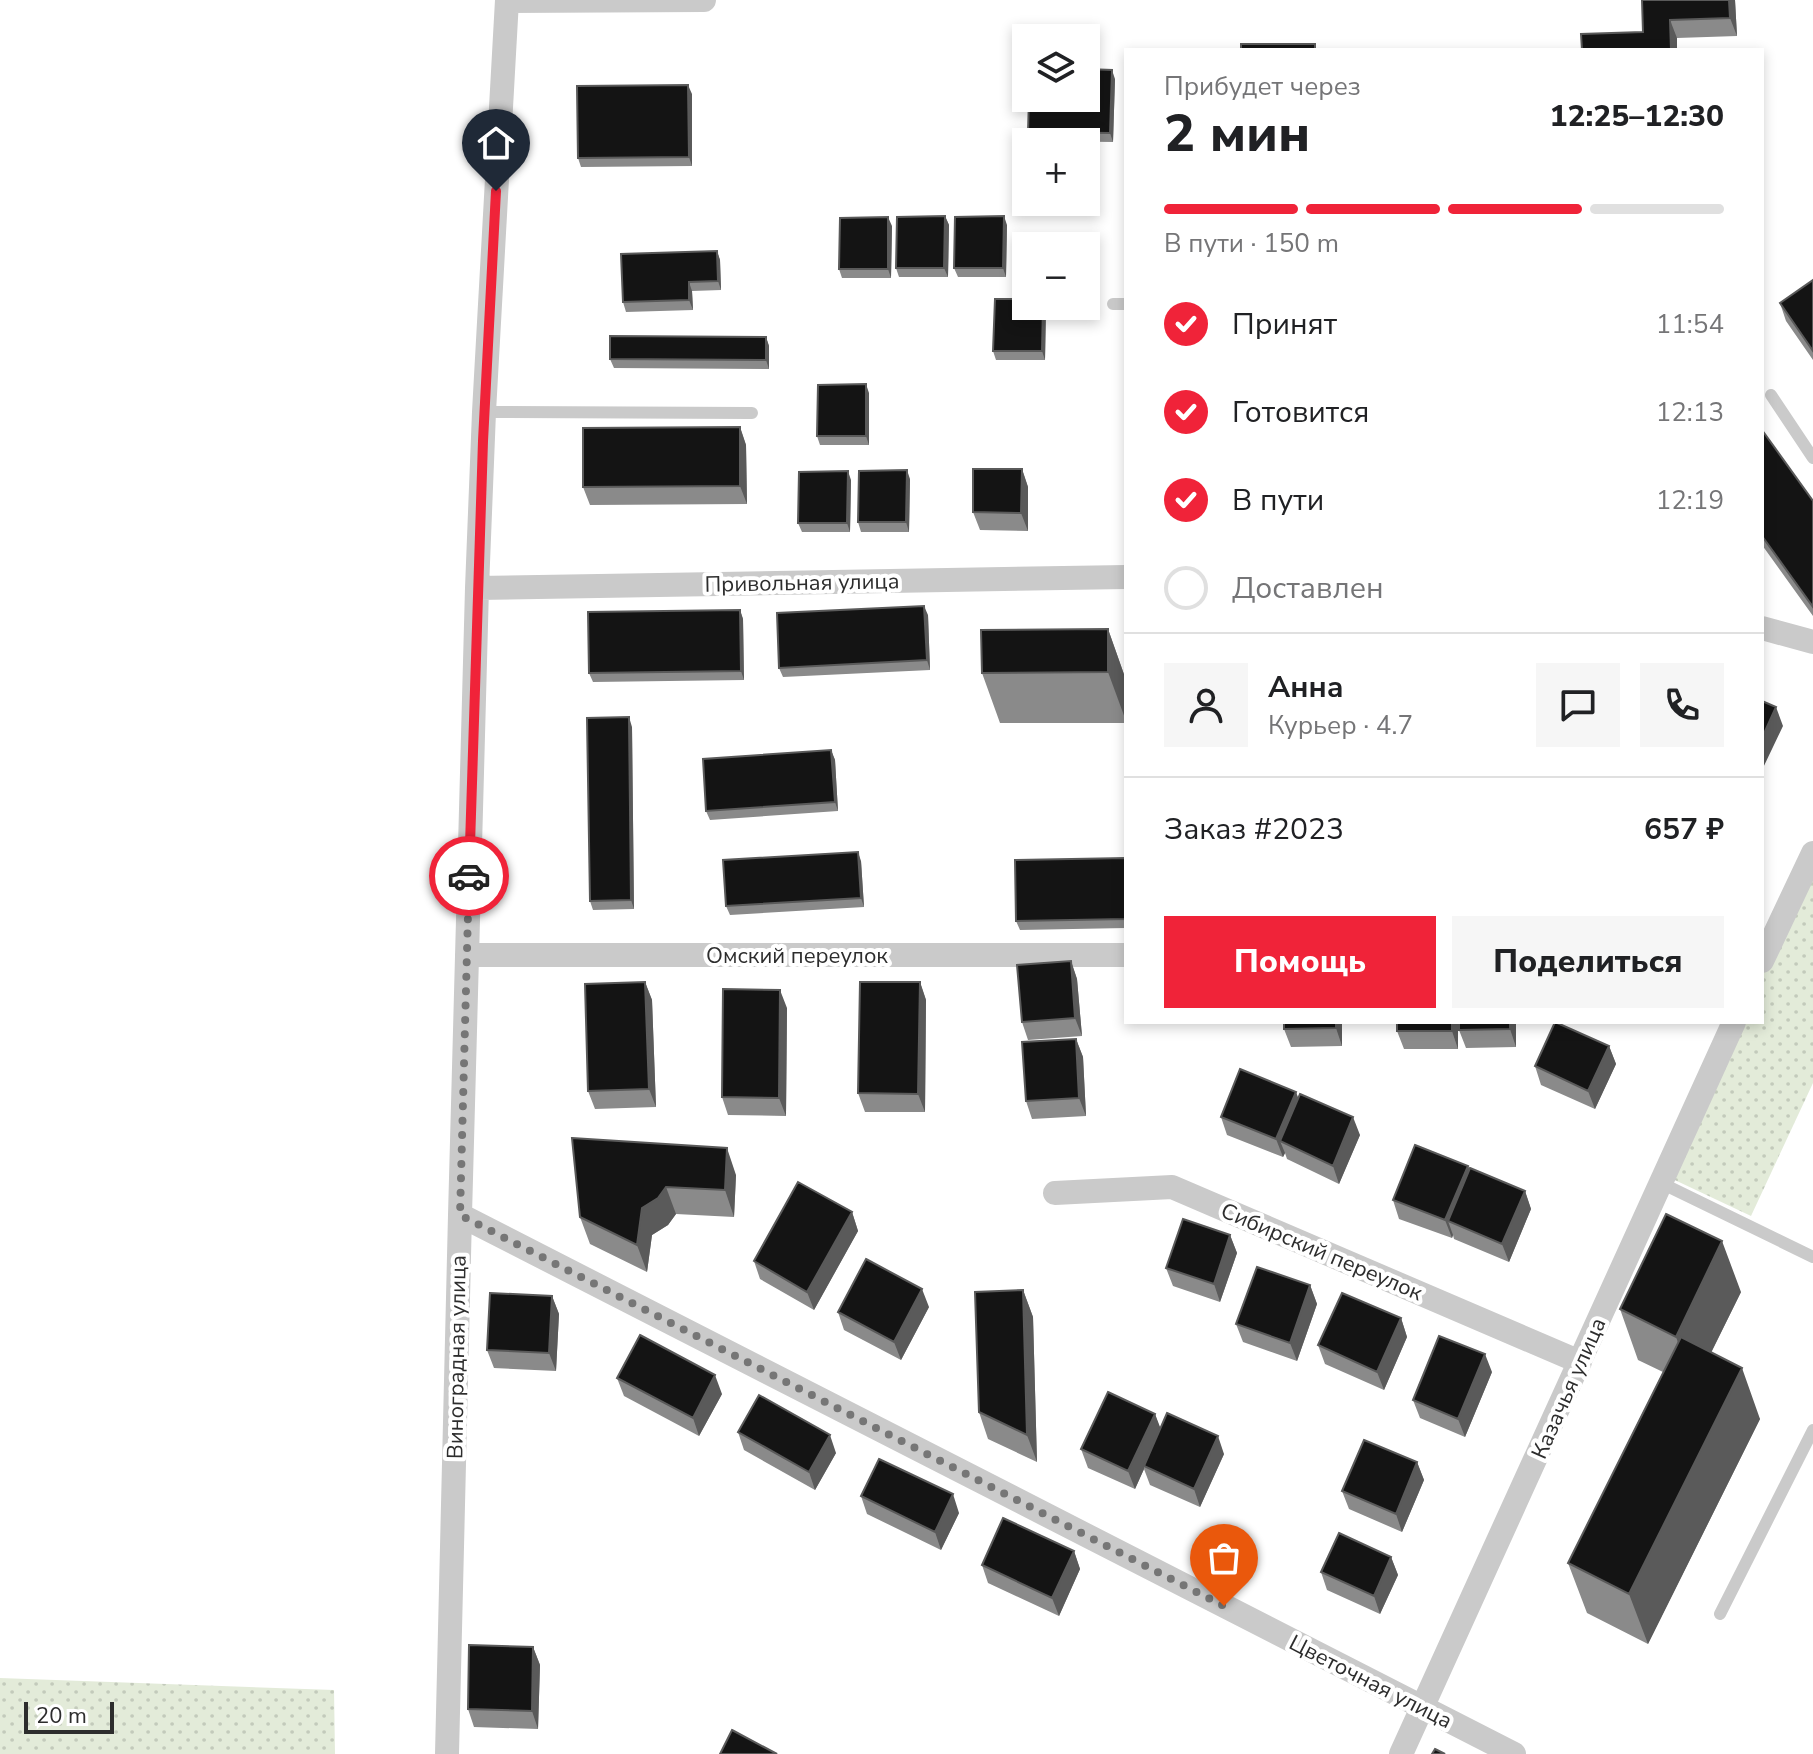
<!DOCTYPE html>
<html lang="ru">
<head>
<meta charset="utf-8">
<style>
	body { margin:0; font-family:"Nunito Sans",sans-serif; background:#f6f6f6; color:#202124; height:100vh; display:flex; flex-direction:column; font-size:30px; white-space:nowrap }
	* { box-sizing:border-box; margin:0 }
	p { font-size:26px; color:#757577 }
	.icon { flex:none; width:44px; height:44px; fill:none; stroke:currentColor; stroke-width:2; stroke-linecap:round; stroke-linejoin:round }
	.map { position:relative; flex:1; overflow:hidden }
	.details { position:absolute; left:1124px; top:48px; width:640px; height:976px; display:flex; flex-direction:column; background:#fff; border-radius:0px; box-shadow:0 4px 12px #0003 }
	.details>* { flex:none }
	.buttons { position:absolute; left:1012px; top:24px; display:grid; gap:16px }
	.buttons a { display:grid; place-items:center; width:88px; height:88px; border-radius:0px; background:#fff; box-shadow:0 4px 12px #0003; font-size:40px }
	.scale { position:absolute; left:24px; bottom:20px; width:90px; box-sizing:border-box; padding-left:8px; border:4px solid #2d2d2d; border-top:0; font-size:22px; line-height:28px; white-space:nowrap; color:#2d2d2d; -webkit-text-stroke:6px #fff; paint-order:stroke }
	.pin { position:absolute; display:grid; place-items:center; width:68px; height:68px; color:#fff; margin:-82px -34px; border-radius:50% 50% 50% 0; rotate:-45deg; box-shadow:0 0 8px #0007 }
	.pin .icon { rotate:45deg }
	.courier { position:absolute; display:grid; place-items:center; width:80px; height:80px; margin:-40px; border:6px solid #f02339; border-radius:50%; background:#fff; color:#222; box-shadow:0 2px 10px #0007 }
	.headline em { font-style:normal; font-weight:800 }
	.headline div { display:flex; flex-direction:column-reverse }
	.headline { display:flex; align-items:center; justify-content:space-between; height:136px; padding:0 40px }
	h1 { font-size:52px; font-weight:800; line-height:60px }
	.bar { display:grid; grid-template-columns:repeat(4,1fr); gap:12px 8px; align-content:center; height:96px; padding:0 40px }
	.bar i { height:10px; border-radius:6px; background:#e0e0e0 }
	.bar .current { background:#f02339 }
	.bar p { grid-column:span 4 }
	.line { display:flex; align-items:center; gap:20px; padding:0 40px; border-top:2px solid #e0e0e0 }
	.line div { flex:1 }
	.round { display:grid; place-items:center; flex:none; width:84px; height:84px; border-radius:0px; background:#f6f6f6 }
	ol { padding:0 40px; list-style:none }
	li { display:flex; align-items:center; gap:24px; height:88px }
	li p { margin-inline-start:auto }
	li .icon { padding:8px; border-radius:50%; background:#f02339; color:#fff; stroke-width:4 }
	li:last-child { color:#757577 }
	li i { width:44px; height:44px; border:4px solid #e0e0e0; border-radius:50% }
	.primary-button { display:flex; gap:16px; margin-top:auto; padding:16px 40px }
	.primary-button a { flex:1; height:92px; border-radius:0px; background:#f02339; color:#fff; font-size:32px; font-weight:800; line-height:92px; text-align:center }
	.primary-button a+a { background:#f6f6f6; color:#202124 }
	.map>svg:first-child { display:block }
</style>
</head>
<body>
<div class="map">
<svg width="1813" height="1754" viewBox="0 0 1813 1754">
	<defs>
		<pattern id="grass-dots" width="8" height="8" patternUnits="userSpaceOnUse" patternTransform="scale(2)"><rect width="8" height="8" fill="#e3ebd9"/><path d="M2 2h.1M6 6h.1" fill="none" stroke="#c3cabb" stroke-width="1.8" stroke-linecap="round"/></pattern>
	</defs>
	<rect width="100%" height="100%" fill="#fff"/>
	<!-- grass -->
	<path fill="url(#grass-dots)" d="M 1813,854 L 1813,1083 L 1751,1216 L 1662,1174 L 1734,1022 L 1762,1022 L 1762,962 Z
		M 0,1678 L 334,1690 L 335,1754 L 0,1754 Z"/>
	<g fill="none" stroke-linecap="round" stroke-linejoin="round">
		<!-- lane -->
		<path stroke="#cacaca" stroke-width="12" d="M 1113,304 L 1126,304
			M 1771,395 L 1813,458
			M 484,412 L 752,413
			M 1661,1183 L 1813,1257
			M 1720,1614 L 1813,1430"/>
		<!-- street -->
		<path stroke="#cacaca" stroke-width="24" d="M 507,1 L 704,0
			M 477,588 L 1126,577
			M 1762,628 L 1813,642
			M 467,955 L 1126,955
			M 1762,961 L 1813,853
			M 1055,1193 L 1172,1187 L 1580,1362
			M 460,1215 L 1514,1754
			M 447,1754 L 460,1215 L 477,588 L 484,412 L 507,0
			M 1401,1754 L 1734,1022"/>
	</g>
	<!-- wall -->
	<path fill="#8a8a8a" d="M 1642,0 L 1735,0 L 1737,36 L 1677,38 L 1643,32 Z
		M 1115,79 L 1113,142 L 1032,141 L 1028,132 Z
		M 692,94 L 692,166 L 581,167 L 578,158 Z
		M 945,216 L 949,225 L 948,277 L 899,277 L 896,268 Z
		M 1007,225 L 1006,277 L 958,277 L 954,268 Z
		M 892,226 L 891,278 L 842,278 L 839,269 Z
		M 717,251 L 720,260 L 721,290 L 692,291 L 693,310 L 626,312 L 623,302 Z
		M 1813,280 L 1813,360 L 1786,321 L 1780,303 Z
		M 1046,307 L 1045,360 L 996,360 L 993,351 Z
		M 766,337 L 769,346 L 769,369 L 614,368 L 610,359 Z
		M 869,393 L 869,445 L 820,445 L 817,436 Z
		M 740,427 L 746,445 L 747,504 L 590,505 L 583,487 Z
		M 1762,430 L 1813,501 L 1813,616 L 1762,545 Z
		M 1022,469 L 1028,487 L 1028,531 L 980,530 L 973,512 Z
		M 910,479 L 909,532 L 861,532 L 858,522 Z
		M 851,480 L 850,532 L 802,532 L 798,523 Z
		M 740,610 L 743,619 L 744,680 L 593,682 L 589,673 Z
		M 928,615 L 930,670 L 783,677 L 779,668 Z
		M 1108,629 L 1126,680 L 1126,723 L 1000,723 L 982,673 Z
		M 632,727 L 634,909 L 593,910 L 590,901 Z
		M 831,750 L 835,760 L 838,811 L 710,820 L 706,811 Z
		M 1126,858 L 1126,928 L 1020,930 L 1016,921 Z
		M 861,861 L 864,907 L 730,915 L 726,906 Z
		M 1071,961 L 1077,979 L 1082,1036 L 1028,1040 L 1022,1022 Z
		M 645,982 L 652,1000 L 656,1107 L 595,1109 L 588,1091 Z
		M 920,982 L 926,1000 L 925,1112 L 865,1112 L 858,1093 Z
		M 787,1008 L 786,1116 L 728,1115 L 722,1097 Z
		M 1284,1022 L 1342,1022 L 1342,1046 L 1291,1047 L 1284,1029 Z
		M 1458,1022 L 1458,1049 L 1404,1049 L 1397,1031 Z
		M 1516,1022 L 1516,1047 L 1466,1048 L 1459,1030 Z
		M 1076,1039 L 1083,1057 L 1086,1116 L 1032,1119 L 1026,1101 Z
		M 1609,1046 L 1616,1064 L 1595,1109 L 1541,1085 L 1535,1066 Z
		M 1298,1098 L 1360,1135 L 1339,1184 L 1287,1159 L 1285,1153 L 1283,1157 L 1227,1135 L 1221,1117 Z
		M 572,1138 L 736,1175 L 734,1217 L 676,1214 L 668,1225 L 652,1235 L 647,1272 L 590,1244 L 580,1217 Z
		M 1468,1166 L 1469,1170 L 1525,1191 L 1531,1209 L 1509,1262 L 1454,1239 L 1453,1235 L 1452,1238 L 1399,1219 L 1393,1200 Z
		M 852,1212 L 858,1231 L 814,1310 L 760,1279 L 754,1261 Z
		M 1230,1235 L 1237,1253 L 1220,1302 L 1173,1286 L 1166,1268 Z
		M 1310,1285 L 1317,1304 L 1297,1361 L 1243,1342 L 1236,1324 Z
		M 1023,1290 L 1033,1317 L 1037,1462 L 988,1439 L 979,1412 Z
		M 1741,1292 L 1711,1353 L 1760,1419 L 1648,1644 L 1587,1613 L 1568,1563 L 1663,1372 L 1638,1360 L 1620,1309 Z
		M 552,1296 L 559,1314 L 556,1371 L 494,1368 L 487,1350 Z
		M 929,1307 L 901,1360 L 844,1330 L 838,1312 Z
		M 1401,1318 L 1407,1337 L 1384,1390 L 1325,1364 L 1318,1345 Z
		M 1492,1372 L 1465,1437 L 1420,1418 L 1413,1400 Z
		M 617,1378 L 722,1394 L 699,1436 L 624,1396 Z
		M 1155,1414 L 1160,1429 L 1224,1454 L 1200,1507 L 1150,1485 L 1144,1469 L 1135,1489 L 1088,1468 L 1081,1449 Z
		M 738,1432 L 836,1453 L 815,1490 L 744,1450 Z
		M 1417,1462 L 1424,1480 L 1402,1532 L 1349,1509 L 1342,1491 Z
		M 861,1496 L 959,1513 L 941,1550 L 867,1514 Z
		M 1074,1551 L 1080,1569 L 1059,1616 L 988,1583 L 982,1565 Z
		M 1391,1557 L 1398,1575 L 1380,1614 L 1327,1590 L 1321,1572 Z
		M 533,1647 L 540,1665 L 538,1729 L 474,1727 L 468,1709 Z"/>
	<!-- shaded-wall -->
	<path fill="#5a5a5a" d="M 1729,0 L 1735,0 L 1737,36 L 1730,18 Z
		M 1670,20 L 1677,38 L 1677,50 L 1671,50 Z
		M 1112,70 L 1115,79 L 1113,142 L 1110,133 Z
		M 688,85 L 692,94 L 692,166 L 689,157 Z
		M 945,216 L 949,225 L 948,277 L 944,268 Z
		M 1004,216 L 1007,225 L 1006,277 L 1003,268 Z
		M 888,217 L 892,226 L 891,278 L 888,269 Z
		M 717,251 L 720,260 L 721,290 L 718,281 Z
		M 689,282 L 692,291 L 693,310 L 689,300 Z
		M 1043,306 L 1046,306 L 1046,307 L 1045,360 L 1042,351 Z
		M 766,337 L 769,346 L 769,369 L 766,360 Z
		M 866,384 L 869,393 L 869,445 L 866,436 Z
		M 740,427 L 746,445 L 747,504 L 740,486 Z
		M 1022,469 L 1028,487 L 1028,531 L 1021,513 Z
		M 907,470 L 910,479 L 909,532 L 906,522 Z
		M 848,471 L 851,480 L 850,532 L 847,523 Z
		M 924,606 L 928,615 L 930,670 L 927,660 Z
		M 740,610 L 743,619 L 744,680 L 741,671 Z
		M 1108,629 L 1126,680 L 1126,721 L 1108,672 Z
		M 1776,707 L 1783,726 L 1762,770 L 1762,738 Z
		M 629,717 L 632,727 L 634,909 L 631,900 Z
		M 831,750 L 835,760 L 838,811 L 835,802 Z
		M 858,852 L 861,861 L 864,907 L 861,898 Z
		M 1071,961 L 1077,979 L 1082,1036 L 1075,1018 Z
		M 645,982 L 652,1000 L 656,1107 L 649,1089 Z
		M 920,982 L 926,1000 L 925,1112 L 918,1094 Z
		M 780,990 L 787,1008 L 786,1116 L 779,1098 Z
		M 1336,1022 L 1342,1022 L 1342,1046 L 1336,1028 Z
		M 1452,1022 L 1458,1022 L 1458,1049 L 1452,1031 Z
		M 1510,1022 L 1516,1022 L 1516,1047 L 1510,1029 Z
		M 1076,1039 L 1083,1057 L 1086,1116 L 1079,1098 Z
		M 1609,1046 L 1616,1064 L 1595,1109 L 1588,1091 Z
		M 1296,1092 L 1303,1110 L 1280,1141 L 1285,1153 L 1283,1157 L 1276,1139 Z
		M 1353,1117 L 1360,1135 L 1339,1184 L 1333,1166 Z
		M 727,1148 L 736,1175 L 734,1217 L 725,1190 Z
		M 1468,1166 L 1475,1184 L 1448,1221 L 1453,1235 L 1452,1238 L 1445,1220 Z
		M 666,1187 L 676,1214 L 668,1225 L 652,1235 L 647,1272 L 637,1245 L 642,1208 Z
		M 1525,1191 L 1531,1209 L 1509,1262 L 1502,1244 Z
		M 852,1212 L 858,1231 L 814,1310 L 807,1292 Z
		M 1230,1235 L 1237,1253 L 1220,1302 L 1214,1284 Z
		M 1722,1241 L 1741,1292 L 1694,1387 L 1676,1337 Z
		M 1310,1285 L 1317,1304 L 1297,1361 L 1290,1343 Z
		M 922,1289 L 929,1307 L 901,1360 L 894,1342 Z
		M 1023,1290 L 1033,1317 L 1037,1462 L 1027,1435 Z
		M 552,1296 L 559,1314 L 556,1371 L 549,1353 Z
		M 1401,1318 L 1407,1337 L 1384,1390 L 1377,1372 Z
		M 1485,1354 L 1492,1372 L 1465,1437 L 1458,1419 Z
		M 1742,1368 L 1760,1419 L 1648,1644 L 1629,1594 Z
		M 715,1375 L 722,1394 L 699,1436 L 693,1418 Z
		M 1155,1414 L 1162,1432 L 1144,1466 L 1144,1469 L 1135,1489 L 1128,1471 Z
		M 830,1435 L 836,1453 L 815,1490 L 809,1472 Z
		M 1218,1436 L 1224,1454 L 1200,1507 L 1194,1489 Z
		M 1417,1462 L 1424,1480 L 1402,1532 L 1396,1514 Z
		M 953,1494 L 959,1513 L 941,1550 L 935,1532 Z
		M 1074,1551 L 1080,1569 L 1059,1616 L 1052,1598 Z
		M 1391,1557 L 1398,1575 L 1380,1614 L 1374,1596 Z
		M 533,1647 L 540,1665 L 538,1729 L 532,1711 Z"/>
	<!-- building -->
	<path fill="#141414" stroke="#5a5a5a" stroke-width="2" d="M 1642,0 L 1729,0 L 1730,18 L 1670,20 L 1671,50 L 1582,50 L 1581,34 L 1643,32 Z
		M 1241,44 L 1315,44 L 1315,50 L 1241,50 Z
		M 1086,69 L 1112,70 L 1110,133 L 1028,132 L 1029,98 L 1086,98 Z
		M 688,85 L 689,157 L 578,158 L 577,86 Z
		M 945,216 L 944,268 L 896,268 L 897,217 Z
		M 1004,216 L 1003,268 L 954,268 L 955,217 Z
		M 888,217 L 888,269 L 839,269 L 840,218 Z
		M 717,251 L 718,281 L 689,282 L 689,300 L 623,302 L 621,254 Z
		M 1813,280 L 1813,351 L 1780,303 Z
		M 995,299 L 1026,299 L 1026,306 L 1043,306 L 1042,351 L 993,351 Z
		M 610,336 L 766,337 L 766,360 L 610,359 Z
		M 866,384 L 866,436 L 817,436 L 818,385 Z
		M 740,427 L 740,486 L 583,487 L 583,428 Z
		M 1762,430 L 1813,501 L 1813,607 L 1762,536 Z
		M 973,469 L 1022,469 L 1021,513 L 973,512 Z
		M 907,470 L 906,522 L 858,522 L 859,471 Z
		M 848,471 L 847,523 L 798,523 L 799,472 Z
		M 924,606 L 927,660 L 779,668 L 777,613 Z
		M 740,610 L 741,671 L 589,673 L 588,612 Z
		M 1108,629 L 1108,672 L 982,673 L 981,630 Z
		M 1762,701 L 1776,707 L 1762,738 Z
		M 629,717 L 631,900 L 590,901 L 587,718 Z
		M 831,750 L 835,802 L 706,811 L 703,759 Z
		M 858,852 L 861,898 L 726,906 L 723,860 Z
		M 1126,858 L 1126,919 L 1016,921 L 1015,860 Z
		M 1071,961 L 1075,1018 L 1022,1022 L 1017,965 Z
		M 645,982 L 649,1089 L 588,1091 L 585,984 Z
		M 860,982 L 920,982 L 918,1094 L 858,1093 Z
		M 723,989 L 780,990 L 779,1098 L 722,1097 Z
		M 1284,1022 L 1336,1022 L 1336,1028 L 1284,1029 Z
		M 1397,1022 L 1452,1022 L 1452,1031 L 1397,1031 Z
		M 1459,1022 L 1510,1022 L 1510,1029 L 1459,1030 Z
		M 1555,1022 L 1609,1046 L 1588,1091 L 1535,1066 Z
		M 1076,1039 L 1079,1098 L 1026,1101 L 1022,1042 Z
		M 1240,1069 L 1296,1092 L 1276,1139 L 1221,1117 Z
		M 1300,1094 L 1353,1117 L 1333,1166 L 1280,1141 Z
		M 572,1138 L 727,1148 L 725,1190 L 666,1187 L 658,1198 L 642,1208 L 637,1245 L 580,1217 Z
		M 1415,1145 L 1468,1166 L 1445,1220 L 1393,1200 Z
		M 1470,1168 L 1525,1191 L 1502,1244 L 1448,1221 Z
		M 798,1182 L 852,1212 L 807,1292 L 754,1261 Z
		M 1666,1214 L 1722,1241 L 1676,1337 L 1620,1309 Z
		M 1183,1219 L 1230,1235 L 1214,1284 L 1166,1268 Z
		M 866,1259 L 922,1289 L 894,1342 L 838,1312 Z
		M 1257,1267 L 1310,1285 L 1290,1343 L 1236,1324 Z
		M 1023,1290 L 1027,1435 L 979,1412 L 975,1292 Z
		M 490,1293 L 552,1296 L 549,1353 L 487,1350 Z
		M 1342,1293 L 1401,1318 L 1377,1372 L 1318,1345 Z
		M 640,1335 L 715,1375 L 693,1418 L 617,1378 Z
		M 1439,1336 L 1485,1354 L 1458,1419 L 1413,1400 Z
		M 1681,1337 L 1742,1368 L 1629,1594 L 1568,1563 Z
		M 1108,1392 L 1155,1414 L 1128,1471 L 1081,1449 Z
		M 759,1395 L 830,1435 L 809,1472 L 738,1432 Z
		M 1167,1413 L 1218,1436 L 1194,1489 L 1144,1466 Z
		M 1364,1440 L 1417,1462 L 1396,1514 L 1342,1491 Z
		M 879,1459 L 953,1494 L 935,1532 L 861,1496 Z
		M 1003,1518 L 1074,1551 L 1052,1598 L 982,1565 Z
		M 1339,1533 L 1391,1557 L 1374,1596 L 1321,1572 Z
		M 469,1645 L 533,1647 L 532,1711 L 468,1709 Z
		M 732,1730 L 777,1754 L 720,1754 Z
		M 1435,1749 L 1445,1754 L 1432,1754 Z"/>
	<g fill="none" stroke-linecap="round" stroke-linejoin="round">
		<!-- done -->
		<path stroke="#767676" stroke-width="8" stroke-dasharray="0 14.4" d="M 469,876 L 460,1215 L 1224,1606"/>
		<!-- route -->
		<path stroke="#f02339" stroke-width="10" d="M 469,876 L 483,441 L 496,191"/>
	</g>
	<g text-anchor="middle" stroke-width="8" stroke-linejoin="round" paint-order="stroke">
		<!-- street labels -->
		<g font-size="22" fill="#2d2d2d" stroke="#fff">
			<text transform="translate(802 582) rotate(-1)" y="8">Привольная улица</text>
			<text x="797" y="963">Омский переулок</text>
			<text transform="translate(1322 1251) rotate(23)" y="8">Сибирский переулок</text>
			<text transform="translate(456 1357) rotate(-89)" y="8">Виноградная улица</text>
			<text transform="translate(1568 1388) rotate(-66)" y="8">Казачья улица</text>
			<text transform="translate(1371 1681) rotate(27)" y="8">Цветочная улица</text>
		</g>
	</g>
</svg>
<div class="buttons">
<a><svg class="icon" aria-label="layers" viewBox="0 0 24 24"><path d="M12 4l9 5-9 5-9-5zM3 14l9 5 9-5"/></svg></a>
<a>+</a>
<a>−</a>
</div>
<div class="scale">20 m</div>
<div class="pin" style="left:1224px;top:1606px;background:#ea580c"><svg class="icon" aria-label="bag" viewBox="0 0 24 24"><path d="M5 8h14l-1 12H6zM9 8a3 3 0 0 1 6 0"/></svg></div>
<div class="pin" style="left:496px;top:191px;background:#1f2937"><svg class="icon" aria-label="home" viewBox="0 0 24 24"><path d="M3 11l9-7 9 7M6 9v11h12V9"/></svg></div>
<div class="courier" style="left:469px;top:876px"><svg class="icon" aria-label="car" viewBox="0 0 24 24"><path d="M5 17H2v-5l4-1 3-4h7l3 4 3 1v5h-3M9 17h6M6 11h13"/><circle cx="7" cy="17" r="2"/><circle cx="17" cy="17" r="2"/></svg></div>
<section class="details">
<div class="headline"><div><h1>2 мин</h1><p>Прибудет через</p></div><em>12:25–12:30</em></div>
<div class="bar"><i class="current"></i><i class="current"></i><i class="current"></i><i></i><p>В пути · 150 m</p></div>
<ol>
<li><svg class="icon" aria-label="check" viewBox="0 0 24 24"><path d="M5 12l5 5 9-10"/></svg>Принят<p>11:54</p></li>
<li><svg class="icon" aria-label="check" viewBox="0 0 24 24"><path d="M5 12l5 5 9-10"/></svg>Готовится<p>12:13</p></li>
<li><svg class="icon" aria-label="check" viewBox="0 0 24 24"><path d="M5 12l5 5 9-10"/></svg>В пути<p>12:19</p></li>
<li><i></i>Доставлен</li>
</ol>
<div class="line" style="height:144px"><a class="round"><svg class="icon" aria-label="person" viewBox="0 0 24 24"><circle cx="12" cy="8" r="4"/><path d="M4 21q1-7 8-7t8 7"/></svg></a><div><b>Анна</b><p>Курьер · 4.7</p></div><a class="round"><svg class="icon" aria-label="chat" viewBox="0 0 24 24"><path d="M4 5h16v11H9l-5 4z"/></svg></a><a class="round"><svg class="icon" aria-label="phone" viewBox="0 0 24 24"><path d="M5 4h4l2 5-3 2q2 4 5 5l2-3 5 2v4C11 20 4 13 5 4z"/></svg></a></div>
<div class="line" style="height:104px"><div>Заказ #2023</div><b>657 ₽</b></div>
<div class="primary-button"><a>Помощь</a><a>Поделиться</a></div>
</section>
</div>
</body>
</html>
